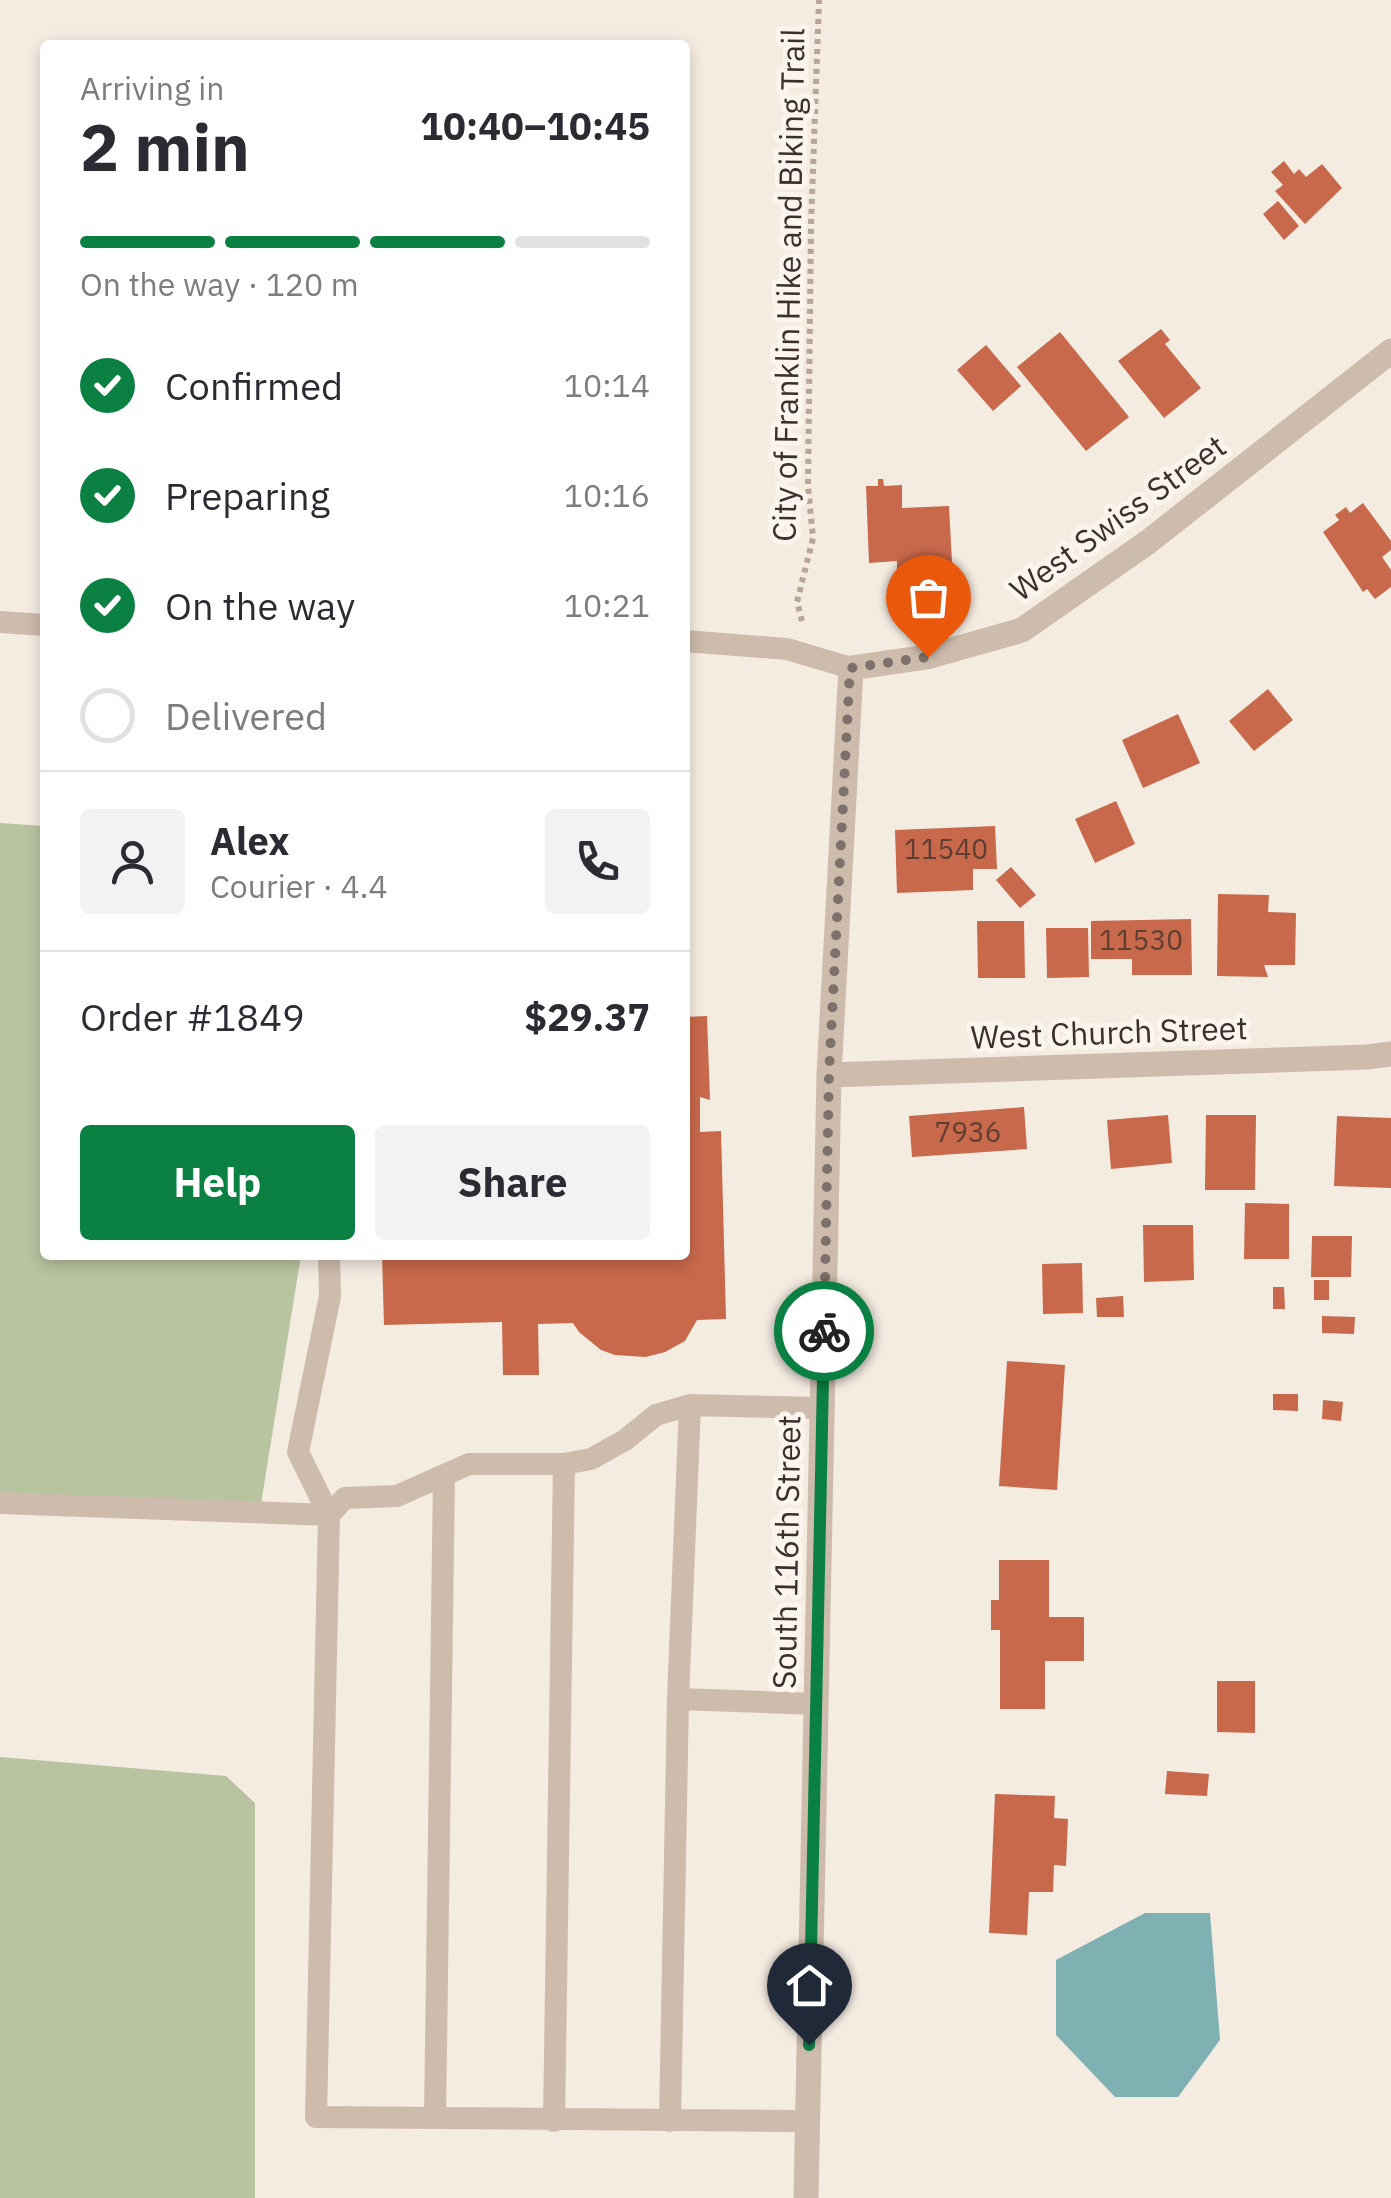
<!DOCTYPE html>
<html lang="en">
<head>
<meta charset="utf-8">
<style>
	body { margin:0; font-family:"IBM Plex Sans",sans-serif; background:#f2f2f3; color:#2b2b33; height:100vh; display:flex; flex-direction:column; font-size:38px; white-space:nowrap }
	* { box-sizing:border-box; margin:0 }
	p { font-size:32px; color:#7c7c81 }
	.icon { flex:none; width:55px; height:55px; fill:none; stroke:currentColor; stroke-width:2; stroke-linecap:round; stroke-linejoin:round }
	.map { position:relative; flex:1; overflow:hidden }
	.sheet { position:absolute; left:40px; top:40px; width:650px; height:1220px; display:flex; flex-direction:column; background:#fff; border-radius:10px; box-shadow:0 5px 15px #0003 }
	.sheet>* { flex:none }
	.pin { position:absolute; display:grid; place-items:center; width:85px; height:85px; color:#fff; margin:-102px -42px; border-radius:50% 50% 50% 0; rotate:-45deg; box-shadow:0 0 10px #0007 }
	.pin .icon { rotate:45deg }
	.courier { position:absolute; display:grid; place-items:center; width:100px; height:100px; margin:-50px; border:8px solid #0b8043; border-radius:50%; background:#fff; color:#222; box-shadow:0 2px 12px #0007 }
	.head em { font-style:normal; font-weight:800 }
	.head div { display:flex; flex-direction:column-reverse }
	.head { display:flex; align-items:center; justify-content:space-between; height:170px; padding:0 40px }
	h1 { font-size:65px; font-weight:800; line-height:75px }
	.bar { display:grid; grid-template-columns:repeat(4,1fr); gap:15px 10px; align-content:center; height:120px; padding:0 40px }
	.bar i { height:12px; border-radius:8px; background:#e1e1e2 }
	.bar .active { background:#0b8043 }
	.bar p { grid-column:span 4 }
	.line { display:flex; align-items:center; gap:25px; padding:0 40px; border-top:2px solid #e1e1e2 }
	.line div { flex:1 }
	.round { display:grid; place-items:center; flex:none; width:105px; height:105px; border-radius:10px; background:#f2f2f3 }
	ol { padding:0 40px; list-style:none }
	li { display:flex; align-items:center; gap:30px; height:110px }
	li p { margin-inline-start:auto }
	li .icon { padding:10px; border-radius:50%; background:#0b8043; color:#fff; stroke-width:4 }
	li:last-child { color:#7c7c81 }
	li i { width:55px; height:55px; border:5px solid #e1e1e2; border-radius:50% }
	.primary-button { display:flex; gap:20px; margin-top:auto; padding:20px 40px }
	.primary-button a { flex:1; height:115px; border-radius:10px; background:#0b8043; color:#fff; font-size:40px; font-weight:800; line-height:115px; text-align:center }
	.primary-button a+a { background:#f2f2f3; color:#2b2b33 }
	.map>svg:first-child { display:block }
</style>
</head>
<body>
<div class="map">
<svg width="1391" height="2198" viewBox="0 0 1391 2198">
	<rect width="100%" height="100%" fill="#f4ebe1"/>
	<!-- green -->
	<path fill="#b8c4a0" d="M 0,823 L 45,826 L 45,1255 L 301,1255 L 261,1504 L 0,1494 Z
		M 0,1757 L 226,1776 L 255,1803 L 255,2198 L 0,2198 Z"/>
	<!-- water -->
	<path fill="#7fb0b2" d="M 1145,1913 L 1210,1913 L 1220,2040 L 1178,2097 L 1115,2097 L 1056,2035 L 1056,1960 Z"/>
	<!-- building -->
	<path fill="#c8694b" d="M 1284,161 L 1294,174 L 1299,169 L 1306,177 L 1322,164 L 1342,188 L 1305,224 L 1275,191 L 1283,185 L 1271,172 Z
		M 1278,201 L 1299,226 L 1284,240 L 1263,214 Z
		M 1161,329 L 1170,340 L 1165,344 L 1201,388 L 1164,418 L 1118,361 Z
		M 1060,332 L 1129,417 L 1086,451 L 1017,367 Z
		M 986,345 L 1021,386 L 993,411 L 957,370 Z
		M 878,479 L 883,479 L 884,486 L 902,485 L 902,508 L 949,506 L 952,562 L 912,563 L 913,572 L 897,573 L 897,561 L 869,563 L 866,486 L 878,486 Z
		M 1363,503 L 1391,541 L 1391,550 L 1382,557 L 1391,570 L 1391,587 L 1375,599 L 1367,589 L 1363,592 L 1323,532 L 1339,520 L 1335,515 L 1346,507 L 1350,513 Z
		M 1268,689 L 1293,720 L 1254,751 L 1229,721 Z
		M 1178,714 L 1200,763 L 1143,788 L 1122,740 Z
		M 1116,801 L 1135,844 L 1095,863 L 1075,819 Z
		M 995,826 L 997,869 L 973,869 L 973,890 L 897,893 L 895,830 Z
		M 1011,867 L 1036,895 L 1020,908 L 996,880 Z
		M 1218,894 L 1269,895 L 1268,912 L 1296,913 L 1295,965 L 1264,965 L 1268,977 L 1217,976 Z
		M 1191,919 L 1192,975 L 1132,975 L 1132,959 L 1091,959 L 1091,921 Z
		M 977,921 L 1024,921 L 1025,978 L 978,978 Z
		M 1046,928 L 1088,928 L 1089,977 L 1047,978 Z
		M 707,1016 L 710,1100 L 700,1097 L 700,1132 L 721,1131 L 726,1319 L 697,1320 L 685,1341 L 665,1352 L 646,1357 L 615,1355 L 601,1350 L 579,1332 L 573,1323 L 538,1324 L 539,1375 L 503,1375 L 502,1322 L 384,1325 L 382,1255 L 685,1255 L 685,1017 Z
		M 1024,1107 L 1027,1149 L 912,1157 L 909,1116 Z
		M 1168,1115 L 1172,1163 L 1111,1169 L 1107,1120 Z
		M 1206,1115 L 1256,1115 L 1255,1190 L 1205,1190 Z
		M 1337,1116 L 1391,1118 L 1391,1188 L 1334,1186 Z
		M 1245,1203 L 1289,1204 L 1289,1259 L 1244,1259 Z
		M 1143,1225 L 1193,1225 L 1194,1280 L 1144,1282 Z
		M 1312,1236 L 1352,1236 L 1351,1277 L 1311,1277 Z
		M 1082,1263 L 1083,1313 L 1043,1314 L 1042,1264 Z
		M 1314,1280 L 1329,1280 L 1329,1300 L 1314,1300 Z
		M 1273,1287 L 1284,1287 L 1285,1309 L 1273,1309 Z
		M 1123,1296 L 1124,1317 L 1097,1317 L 1096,1298 Z
		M 1322,1316 L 1355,1317 L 1354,1334 L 1322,1333 Z
		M 1007,1361 L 1065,1365 L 1057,1490 L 999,1486 Z
		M 1273,1394 L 1298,1394 L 1298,1411 L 1273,1410 Z
		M 1323,1400 L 1343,1402 L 1341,1421 L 1322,1419 Z
		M 999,1560 L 1049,1560 L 1049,1617 L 1084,1617 L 1084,1661 L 1045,1661 L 1045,1709 L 1000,1709 L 1000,1630 L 991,1630 L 991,1600 L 999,1600 Z
		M 1217,1681 L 1255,1681 L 1255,1733 L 1217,1732 Z
		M 1167,1771 L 1209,1774 L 1207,1796 L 1165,1794 Z
		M 995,1794 L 1055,1796 L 1054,1818 L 1068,1819 L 1066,1866 L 1054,1865 L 1053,1892 L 1029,1892 L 1027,1935 L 989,1933 Z"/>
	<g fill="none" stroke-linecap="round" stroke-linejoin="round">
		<!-- path -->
		<path stroke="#b9a596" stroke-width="6" stroke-dasharray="5 5" stroke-linecap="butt" d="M 802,621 L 797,602 L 813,538 L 808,486 L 811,226 L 819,0"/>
		<!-- lane -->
		<path stroke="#cdbbac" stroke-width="22" d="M 0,622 L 45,625
			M 685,641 L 787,649 L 851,668
			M 0,1503 L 329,1515 L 298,1452 L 330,1296 L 329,1255
			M 678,1699 L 816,1704
			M 435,2118 L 444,1477
			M 554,2121 L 564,1464
			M 670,2121 L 678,1699 L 690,1405
			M 808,2121 L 316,2117 L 329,1515 L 345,1498 L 397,1496 L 469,1464 L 564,1464 L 591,1459 L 625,1440 L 656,1415 L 690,1405 L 822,1408"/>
		<!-- street -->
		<path stroke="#cdbbac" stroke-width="25" d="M 829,1075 L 1367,1057 L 1391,1054
			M 806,2198 L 829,1075 L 851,668 L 927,657 L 1022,630 L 1148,542 L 1391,351"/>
	</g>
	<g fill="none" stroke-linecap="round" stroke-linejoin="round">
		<!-- done -->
		<path stroke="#7c716b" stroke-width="10" stroke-dasharray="0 18" d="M 824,1331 L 829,1074 L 850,668 L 928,657"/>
		<!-- route -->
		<path stroke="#0b8043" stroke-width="12" d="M 809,2045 L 824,1331"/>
	</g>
	<g text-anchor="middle" stroke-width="10" stroke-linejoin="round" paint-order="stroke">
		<!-- number labels -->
		<g font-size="28" fill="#5e3e33">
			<text x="946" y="859">11540</text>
			<text x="1141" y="950">11530</text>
			<text x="968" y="1142">7936</text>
		</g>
		<!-- street labels -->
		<g font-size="32" fill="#3b302b" stroke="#fbf5ee">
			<text transform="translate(789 285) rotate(-89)" y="11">City of Franklin Hike and Biking Trail</text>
			<text transform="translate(1118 518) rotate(-36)" y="11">West Swiss Street</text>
			<text transform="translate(1109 1033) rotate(-2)" y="11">West Church Street</text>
			<text transform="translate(787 1552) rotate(-89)" y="11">South 116th Street</text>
		</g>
	</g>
</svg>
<div class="pin" style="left:928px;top:657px;background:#ea580c"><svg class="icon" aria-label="bag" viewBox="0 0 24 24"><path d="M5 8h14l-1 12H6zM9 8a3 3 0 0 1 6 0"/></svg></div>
<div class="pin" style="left:809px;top:2045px;background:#1f2937"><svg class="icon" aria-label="home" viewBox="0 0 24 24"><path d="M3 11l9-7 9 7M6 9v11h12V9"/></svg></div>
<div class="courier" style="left:824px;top:1331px"><svg class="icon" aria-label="bike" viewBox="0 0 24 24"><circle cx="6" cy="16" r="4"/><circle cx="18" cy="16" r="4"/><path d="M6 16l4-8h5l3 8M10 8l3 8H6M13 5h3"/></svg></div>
<section class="sheet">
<div class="head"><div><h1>2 min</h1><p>Arriving in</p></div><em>10:40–10:45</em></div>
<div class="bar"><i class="active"></i><i class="active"></i><i class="active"></i><i></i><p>On the way · 120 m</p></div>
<ol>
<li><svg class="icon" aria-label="check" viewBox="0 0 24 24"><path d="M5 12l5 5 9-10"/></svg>Confirmed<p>10:14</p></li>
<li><svg class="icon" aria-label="check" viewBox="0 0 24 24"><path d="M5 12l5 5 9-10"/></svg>Preparing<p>10:16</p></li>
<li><svg class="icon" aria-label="check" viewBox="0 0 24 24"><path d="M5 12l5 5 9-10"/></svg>On the way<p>10:21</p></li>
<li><i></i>Delivered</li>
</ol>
<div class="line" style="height:180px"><a class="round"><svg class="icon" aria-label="person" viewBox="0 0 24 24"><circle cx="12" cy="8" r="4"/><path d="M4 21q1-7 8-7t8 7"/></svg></a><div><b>Alex</b><p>Courier · 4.4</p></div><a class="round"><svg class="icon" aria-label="phone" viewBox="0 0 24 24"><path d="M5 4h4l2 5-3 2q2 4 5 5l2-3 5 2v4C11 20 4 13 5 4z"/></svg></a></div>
<div class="line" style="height:130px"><div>Order #1849</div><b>$29.37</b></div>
<div class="primary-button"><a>Help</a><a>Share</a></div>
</section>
</div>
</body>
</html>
